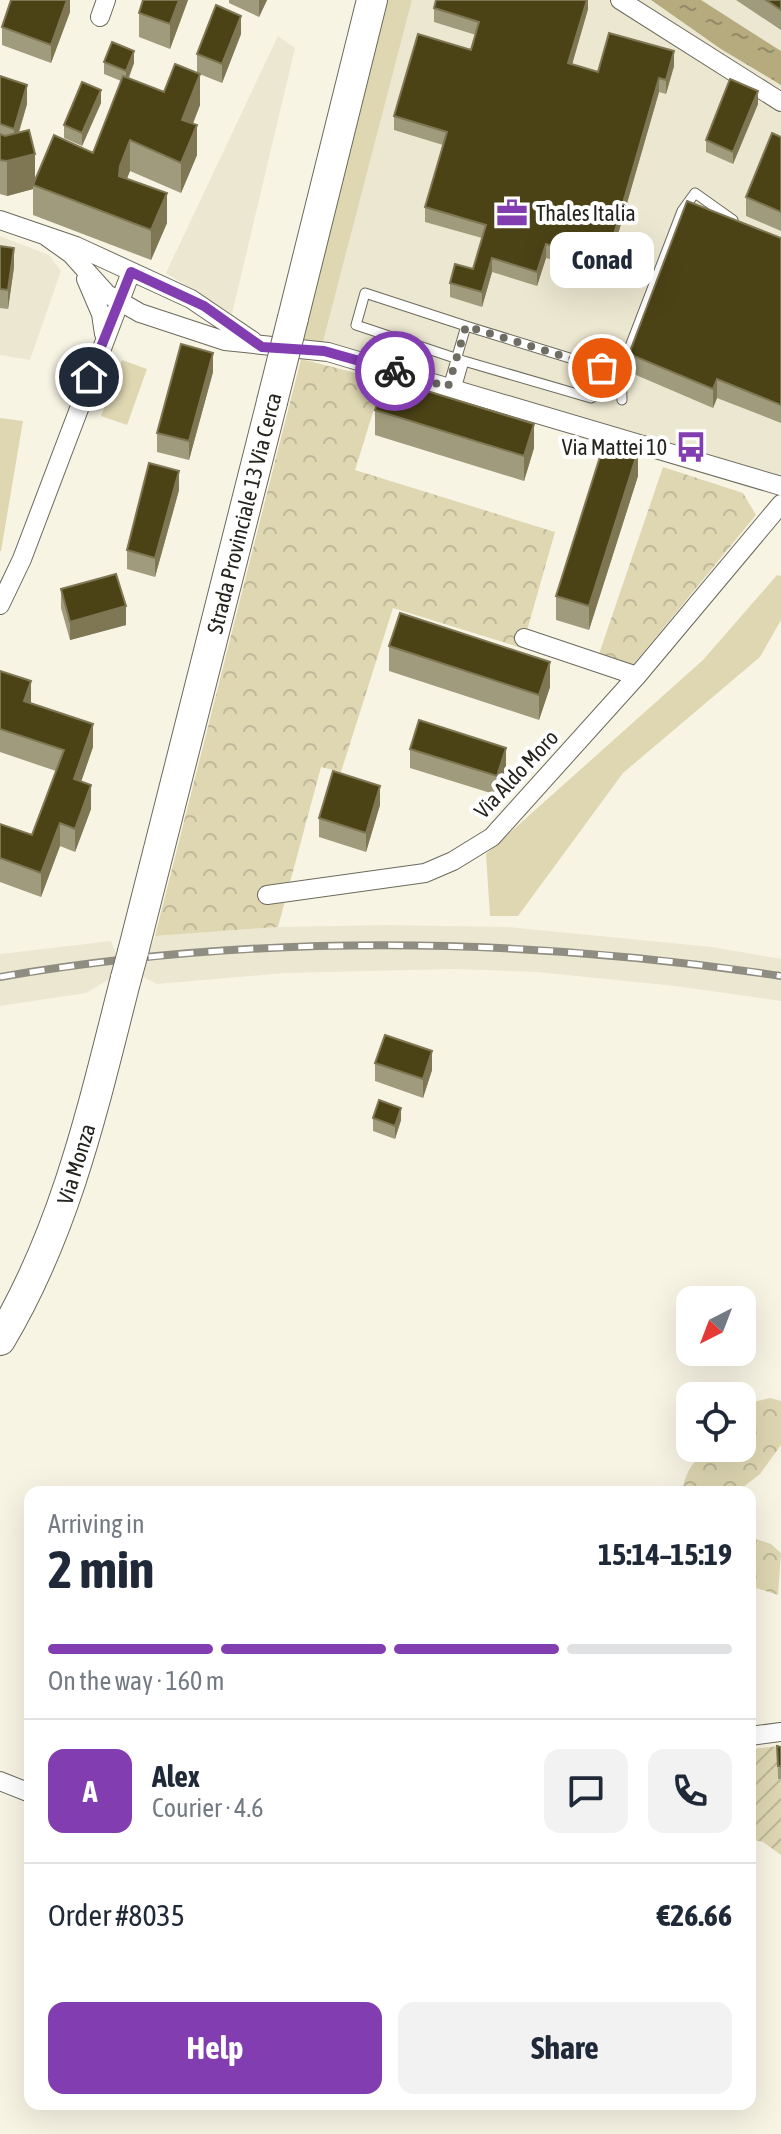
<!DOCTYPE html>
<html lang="en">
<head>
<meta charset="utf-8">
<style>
	body { margin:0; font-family:"Asap Condensed",sans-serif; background:#f2f2f3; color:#1f2937; height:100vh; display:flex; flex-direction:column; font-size:30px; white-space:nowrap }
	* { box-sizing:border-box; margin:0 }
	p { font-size:26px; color:#747a83 }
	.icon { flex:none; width:44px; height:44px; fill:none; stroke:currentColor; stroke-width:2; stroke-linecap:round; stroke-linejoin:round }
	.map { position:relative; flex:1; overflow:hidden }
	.side { position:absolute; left:24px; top:1486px; width:732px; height:624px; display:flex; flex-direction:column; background:#fff; border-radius:16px; box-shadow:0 8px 32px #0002 }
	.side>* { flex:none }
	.needle { width:52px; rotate:222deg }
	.controls { position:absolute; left:676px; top:1286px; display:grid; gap:16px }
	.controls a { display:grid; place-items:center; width:80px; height:80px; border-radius:16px; background:#fff; box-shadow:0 8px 32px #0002; font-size:40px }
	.pin { position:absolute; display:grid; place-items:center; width:68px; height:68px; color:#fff; margin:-34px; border:4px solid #fff; border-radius:50%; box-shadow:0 2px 8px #0007 }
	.courier { position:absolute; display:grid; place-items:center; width:80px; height:80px; margin:-40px; border:6px solid #823eb1; border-radius:50%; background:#fff; color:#222; box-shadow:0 2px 10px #0007 }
	.bubble { position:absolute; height:56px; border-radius:16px; background:#fff; box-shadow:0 8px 32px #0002; font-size:26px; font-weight:700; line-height:56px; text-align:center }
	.overview em { font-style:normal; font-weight:700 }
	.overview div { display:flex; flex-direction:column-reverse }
	.overview { display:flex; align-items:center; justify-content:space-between; height:136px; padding:0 24px }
	h1 { font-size:52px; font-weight:700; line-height:60px }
	.bar { display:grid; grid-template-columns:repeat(4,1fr); gap:12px 8px; align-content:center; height:96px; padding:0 24px }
	.bar i { height:10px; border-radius:6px; background:#e0e1e3 }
	.bar .current { background:#823eb1 }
	.bar p { grid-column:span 4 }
	.line { display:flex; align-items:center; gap:20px; padding:0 24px; border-top:2px solid #e0e1e3 }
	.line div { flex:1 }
	.round { display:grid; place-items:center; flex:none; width:84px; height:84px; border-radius:16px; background:#f2f2f3 }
	.button { display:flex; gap:16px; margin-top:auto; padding:16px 24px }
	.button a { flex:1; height:92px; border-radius:16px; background:#823eb1; color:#fff; font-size:32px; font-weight:700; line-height:92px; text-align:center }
	.button a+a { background:#f2f2f3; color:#1f2937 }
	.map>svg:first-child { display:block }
</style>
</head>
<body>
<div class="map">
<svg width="781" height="2134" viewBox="0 0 781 2134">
	<defs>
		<pattern id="forest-crowns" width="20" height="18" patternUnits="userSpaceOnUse" patternTransform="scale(2)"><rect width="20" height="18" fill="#dfd7b2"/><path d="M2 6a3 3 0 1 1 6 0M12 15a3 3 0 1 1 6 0" fill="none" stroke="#bfb899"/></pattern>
		<pattern id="garden-furrows" width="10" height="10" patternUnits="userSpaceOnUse" patternTransform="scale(2)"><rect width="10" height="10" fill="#dfd7b2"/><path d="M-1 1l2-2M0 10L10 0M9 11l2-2" fill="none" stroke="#bfb899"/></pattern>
		<pattern id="water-ripples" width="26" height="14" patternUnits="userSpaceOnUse" patternTransform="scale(2)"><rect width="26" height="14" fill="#b5ab7e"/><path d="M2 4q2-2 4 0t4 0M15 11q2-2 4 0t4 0" fill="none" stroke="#938b67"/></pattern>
	</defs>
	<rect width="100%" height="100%" fill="#f7f4e4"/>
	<!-- built -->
	<path fill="#ece7d0" d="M 412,0 L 781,0 L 781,476 L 323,342 Z
		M 278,36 L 295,48 L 232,314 L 166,273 Z
		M 0,236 L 49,255 L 61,271 L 30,360 L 0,355 Z
		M 388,925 L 508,927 L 712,947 L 781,959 L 781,1001 L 675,986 L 537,972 L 454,969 L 285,973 L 157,984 L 143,977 L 108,980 L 86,993 L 0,1006 L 0,954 L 111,941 L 116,954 L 150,950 L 155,936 L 278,927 Z"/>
	<!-- grass -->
	<path fill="#dfd7b2" d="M 382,0 L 412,0 L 323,342 L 300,339 Z
		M 122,360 L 147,369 L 127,425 L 101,416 Z
		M 0,418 L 23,421 L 1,551 L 0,551 Z
		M 777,575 L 781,576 L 781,620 L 760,657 L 623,773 L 518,916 L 490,916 L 486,854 L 703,660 Z"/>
	<!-- forest -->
	<path fill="url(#forest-crowns)" d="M 301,359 L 383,380 L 355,470 L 555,532 L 522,648 L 393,608 L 341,772 L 321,767 L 278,927 L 155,936 Z
		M 663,467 L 743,493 L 756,515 L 633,665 L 599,654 Z
		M 770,1398 L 781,1401 L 781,1445 L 760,1474 L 737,1492 L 682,1492 C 689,1455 707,1448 742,1448 C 742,1430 743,1418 753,1402 Z
		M 750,1537 L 771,1544 L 781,1553 L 778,1595 L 750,1586 Z"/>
	<!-- garden -->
	<path fill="url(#garden-furrows)" d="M 781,1746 L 781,1855 L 763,1842 L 750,1839 L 750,1749 Z"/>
	<!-- water -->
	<path fill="url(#water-ripples)" d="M 651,0 L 701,0 L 781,51 L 781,85 L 721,49 Z"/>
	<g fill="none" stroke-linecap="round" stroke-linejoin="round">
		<defs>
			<path id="lane" d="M 461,360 L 356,325 L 365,293 L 466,326
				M 448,387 L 466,326 L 602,368 L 595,396 L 591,398 L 464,361 L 456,389
				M 622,400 L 621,370 L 682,211 L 695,193 L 733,220"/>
			<path id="street" d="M 620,0 L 781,102
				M 100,17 L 106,0
				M 0,220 L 76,246 L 191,299 L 253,341
				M 47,237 L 71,254 L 107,294 L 140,313 L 225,341 L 328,352 L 781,486
				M 86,279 L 101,314 L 104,334
				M 0,605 L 22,559 L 131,272
				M 524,638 L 637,676
				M 267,895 L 425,873 L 453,861 L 492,837 L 637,676 L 781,504
				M 750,1736 L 781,1732
				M 0,1781 L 30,1793"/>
			<path id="primary" d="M 293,318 L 372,0
				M 133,952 L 272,402
				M 0,1340 C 67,1228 94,1103 126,978"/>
		</defs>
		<!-- lane casing -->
		<use href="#lane" stroke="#6c6a5c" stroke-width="11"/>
		<!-- street casing -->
		<use href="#street" stroke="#6c6a5c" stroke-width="20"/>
		<!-- primary casing -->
		<use href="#primary" stroke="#6c6a5c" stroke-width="32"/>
		<!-- lane -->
		<use href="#lane" stroke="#fff" stroke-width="9"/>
		<!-- street -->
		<use href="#street" stroke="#fff" stroke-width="18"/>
		<!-- primary -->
		<use href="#primary" stroke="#fff" stroke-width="30"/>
		<defs>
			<path id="rail" d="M 0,977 C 258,933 522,937 781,976"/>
		</defs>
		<!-- rail casing -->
		<use href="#rail" stroke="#8f8c82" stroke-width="8"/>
		<!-- rail -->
		<use href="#rail" stroke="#fff" stroke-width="5" stroke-dasharray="15" stroke-linecap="butt"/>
		<defs>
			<path id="primary-bridge" d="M 272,402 L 293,318
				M 126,978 L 133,952"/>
		</defs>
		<!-- primary-bridge casing -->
		<use href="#primary-bridge" stroke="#6c6a5c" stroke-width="32" stroke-linecap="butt"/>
		<!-- primary-bridge -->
		<use href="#primary-bridge" stroke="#fff" stroke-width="30"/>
	</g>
	<!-- wall -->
	<path fill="#a19b7d" d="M 70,0 L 70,12 L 51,63 L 2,45 L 2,27 Z
		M 188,0 L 170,49 L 139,37 L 139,13 Z
		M 229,0 L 267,0 L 259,17 L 229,3 Z
		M 588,0 L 588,9 L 572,65 L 598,72 L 674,66 L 666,94 L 659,92 L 606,276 L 546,258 L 537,286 L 492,272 L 482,307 L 450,297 L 450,283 L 473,269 L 482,238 L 425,222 L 425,207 L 443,145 L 394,130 L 394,116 L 471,50 L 476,35 L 434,22 L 434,8 Z
		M 736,0 L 781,0 L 781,30 Z
		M 241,34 L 222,83 L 197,73 L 197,54 Z
		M 104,62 L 134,63 L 129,78 L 200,105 L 193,124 L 197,155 L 181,193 L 130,171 L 127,178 L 167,223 L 151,260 L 33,215 L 33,189 L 7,196 L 0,194 L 0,76 L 27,104 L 19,133 L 35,179 L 93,153 L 121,81 L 104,74 Z
		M 101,103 L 82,146 L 64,138 L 64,125 Z
		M 758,104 L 733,164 L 706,152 L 706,140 Z
		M 781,137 L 781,231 L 746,216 L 746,197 Z
		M 781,238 L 781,423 L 717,398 L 713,408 L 629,372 L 629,354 Z
		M 0,246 L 14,267 L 8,309 L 0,308 Z
		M 213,372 L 189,460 L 157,452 L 157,433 Z
		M 375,410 L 534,448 L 524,481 L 375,435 Z
		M 638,476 L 589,630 L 556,620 L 556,596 Z
		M 179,490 L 155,577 L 127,569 L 127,550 Z
		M 61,589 L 126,625 L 70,640 L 61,608 Z
		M 389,646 L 550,687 L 539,720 L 389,671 Z
		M 0,671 L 31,703 L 93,747 L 81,782 L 91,809 L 75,852 L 60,846 L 41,897 L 0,882 L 0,824 L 32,835 L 56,771 L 0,752 Z
		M 410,749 L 506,766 L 497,795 L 410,768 Z
		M 380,805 L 366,852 L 319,837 L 319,818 Z
		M 375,1063 L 432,1070 L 423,1098 L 375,1081 Z
		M 373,1118 L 401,1120 L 395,1139 L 373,1131 Z
		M 777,1746 L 781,1747 L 781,1779 L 778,1779 Z"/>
	<!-- shaded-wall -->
	<path fill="#7f7754" d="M 67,0 L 70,0 L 70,12 L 51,63 L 51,45 Z
		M 179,0 L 188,0 L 170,49 L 170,24 Z
		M 259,0 L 267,0 L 259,17 Z
		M 587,0 L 588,0 L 588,9 L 568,78 L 568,63 Z
		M 241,16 L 241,34 L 222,83 L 222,64 Z
		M 134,51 L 134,63 L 126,83 L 126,71 Z
		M 674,51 L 674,66 L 666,94 L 666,80 Z
		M 200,74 L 200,105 L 182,150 L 182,120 Z
		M 659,78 L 659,92 L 606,276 L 606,262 Z
		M 27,85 L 27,104 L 14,147 L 14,129 Z
		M 101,90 L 101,103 L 82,146 L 82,133 Z
		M 758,91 L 758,104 L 733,164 L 733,152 Z
		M 197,125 L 197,155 L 181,193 L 181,163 Z
		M 130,140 L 130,171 L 120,196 L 119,176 L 120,166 Z
		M 35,154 L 35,186 L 33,185 L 33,189 L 7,196 L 7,161 Z
		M 167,193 L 167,223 L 151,260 L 151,230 Z
		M 546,244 L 546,258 L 537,286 L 537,272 Z
		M 14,248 L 14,267 L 8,309 L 8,290 Z
		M 492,258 L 492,272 L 482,307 L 482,292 Z
		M 213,353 L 213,372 L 189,460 L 189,441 Z
		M 717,379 L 717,398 L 713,408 L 713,389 Z
		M 534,424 L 534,448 L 524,481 L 524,456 Z
		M 638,451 L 638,476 L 589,630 L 589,606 Z
		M 179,471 L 179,490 L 155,577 L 155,558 Z
		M 126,606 L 126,625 L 70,640 L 70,622 Z
		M 550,662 L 550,687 L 539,720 L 539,695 Z
		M 31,681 L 31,705 L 24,701 Z
		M 93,724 L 93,747 L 74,802 L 74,779 Z
		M 506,748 L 506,766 L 497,795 L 497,776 Z
		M 91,785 L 91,809 L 75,852 L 75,829 Z
		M 380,786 L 380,805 L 366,852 L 366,833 Z
		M 60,823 L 60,846 L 41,897 L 41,873 Z
		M 432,1051 L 432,1070 L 423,1098 L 423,1079 Z
		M 401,1108 L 401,1120 L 395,1139 L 395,1126 Z"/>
	<!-- building -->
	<path fill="#4b4216" stroke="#7f7754" stroke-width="2" d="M 11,0 L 67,0 L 51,45 L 2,27 Z
		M 143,0 L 179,0 L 170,24 L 139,13 Z
		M 436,0 L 587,0 L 568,63 L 598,72 L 609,33 L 674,51 L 666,80 L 659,78 L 606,262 L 546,244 L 537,272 L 492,258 L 482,292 L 450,283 L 455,264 L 473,269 L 486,225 L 425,207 L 447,132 L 394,116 L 418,34 L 471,50 L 479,22 L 434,8 Z
		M 766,0 L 781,0 L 781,10 Z
		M 216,5 L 241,16 L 222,64 L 197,54 Z
		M 112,42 L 134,51 L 126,71 L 104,62 Z
		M 175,64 L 200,74 L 182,120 L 197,125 L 181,163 L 130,140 L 120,166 L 119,176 L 167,193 L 151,230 L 33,185 L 54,135 L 93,153 L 123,76 L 164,92 Z
		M 0,76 L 27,85 L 14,129 L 0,124 Z
		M 730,79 L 758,91 L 733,152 L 706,140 Z
		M 82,82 L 101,90 L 82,133 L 64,125 Z
		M 29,130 L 35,154 L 7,161 L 0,160 L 0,134 L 5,136 Z
		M 772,133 L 781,137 L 781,212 L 746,197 Z
		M 687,201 L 781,238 L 781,405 L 717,379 L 713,389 L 629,354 Z
		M 0,246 L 14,248 L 8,290 L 0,289 Z
		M 181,344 L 213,353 L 189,441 L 157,433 Z
		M 385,378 L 534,424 L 524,456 L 375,410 Z
		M 605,441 L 638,451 L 589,606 L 556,596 Z
		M 149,463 L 179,471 L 155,558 L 127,550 Z
		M 116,574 L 126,606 L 70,622 L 61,589 Z
		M 400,613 L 550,662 L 539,695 L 389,646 Z
		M 0,671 L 31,681 L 24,701 L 93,724 L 74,779 L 91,785 L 75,829 L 60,823 L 41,873 L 0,858 L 0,824 L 32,835 L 64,750 L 0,729 Z
		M 419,720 L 506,748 L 497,776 L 410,749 Z
		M 333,771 L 380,786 L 366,833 L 319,818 Z
		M 385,1035 L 432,1051 L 423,1079 L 375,1063 Z
		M 379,1100 L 401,1108 L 395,1126 L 373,1118 Z
		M 777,1746 L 781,1747 L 781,1766 L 778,1766 Z"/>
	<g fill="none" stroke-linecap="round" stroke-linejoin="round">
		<!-- done -->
		<path stroke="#6e6c63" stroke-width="8" stroke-dasharray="0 14.4" d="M 395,371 L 448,387 L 466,326 L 602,368"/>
		<!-- route -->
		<path stroke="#823eb1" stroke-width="10" d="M 89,377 L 131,272 L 204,306 L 262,347 L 324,351 L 395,371"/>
	</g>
	<!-- icons -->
	<defs>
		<symbol id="office-bare" viewBox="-9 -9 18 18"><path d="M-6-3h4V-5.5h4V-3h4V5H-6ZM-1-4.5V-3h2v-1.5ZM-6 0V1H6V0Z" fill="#823eb1" stroke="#fff" stroke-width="2.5" paint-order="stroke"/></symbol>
		<symbol id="bus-bare" viewBox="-9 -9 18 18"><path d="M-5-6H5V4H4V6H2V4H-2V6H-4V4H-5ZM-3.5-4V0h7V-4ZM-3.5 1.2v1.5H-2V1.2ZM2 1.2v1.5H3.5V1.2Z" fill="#823eb1" stroke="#fff" stroke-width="2.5" paint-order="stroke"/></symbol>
	</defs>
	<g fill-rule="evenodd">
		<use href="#office-bare" x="490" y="191" width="44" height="44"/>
		<use href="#bus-bare" x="669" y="425" width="44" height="44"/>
	</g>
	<g text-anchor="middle" stroke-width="8" stroke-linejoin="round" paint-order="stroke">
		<!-- poi labels -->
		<g font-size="22" fill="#25231e" stroke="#fff" text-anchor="start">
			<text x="536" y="221">Thales Italia</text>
			<text x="667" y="455" text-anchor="end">Via Mattei 10</text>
		</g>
		<!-- street labels -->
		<g font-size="22" fill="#25231e" stroke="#fff">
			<text transform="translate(244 513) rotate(-76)" y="8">Strada Provinciale 13 Via Cerca</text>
			<text transform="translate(516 774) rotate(-47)" y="8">Via Aldo Moro</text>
			<text transform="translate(76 1164) rotate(-73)" y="8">Via Monza</text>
		</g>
	</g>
</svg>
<div class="controls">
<a><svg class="needle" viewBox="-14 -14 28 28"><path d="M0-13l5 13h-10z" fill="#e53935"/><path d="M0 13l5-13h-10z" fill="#747a83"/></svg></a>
<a><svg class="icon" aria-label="locate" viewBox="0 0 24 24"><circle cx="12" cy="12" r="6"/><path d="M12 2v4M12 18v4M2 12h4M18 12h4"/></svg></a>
</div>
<div class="pin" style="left:602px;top:368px;background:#ea580c"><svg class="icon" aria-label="bag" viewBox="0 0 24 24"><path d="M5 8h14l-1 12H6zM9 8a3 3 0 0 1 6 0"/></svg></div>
<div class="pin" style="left:89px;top:377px;background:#1f2937"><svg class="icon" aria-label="home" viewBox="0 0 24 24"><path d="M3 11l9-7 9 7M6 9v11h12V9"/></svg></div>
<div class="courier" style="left:395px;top:371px"><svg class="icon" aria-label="bike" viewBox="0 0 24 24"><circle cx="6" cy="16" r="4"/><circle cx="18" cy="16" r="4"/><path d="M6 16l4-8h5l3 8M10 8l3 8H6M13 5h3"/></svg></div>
<div class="bubble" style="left:550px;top:232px;width:104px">Conad</div>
<section class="side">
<div class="overview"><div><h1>2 min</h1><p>Arriving in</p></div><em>15:14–15:19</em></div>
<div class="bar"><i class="current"></i><i class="current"></i><i class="current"></i><i></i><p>On the way · 160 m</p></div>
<div class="line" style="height:144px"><b class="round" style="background:#823eb1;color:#fff">A</b><div><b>Alex</b><p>Courier · 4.6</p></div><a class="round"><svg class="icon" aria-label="chat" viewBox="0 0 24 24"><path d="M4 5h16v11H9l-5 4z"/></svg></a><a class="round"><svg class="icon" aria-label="phone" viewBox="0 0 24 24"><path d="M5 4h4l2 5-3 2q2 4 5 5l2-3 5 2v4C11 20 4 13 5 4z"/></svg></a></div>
<div class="line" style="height:104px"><div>Order #8035</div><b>€26.66</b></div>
<div class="button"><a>Help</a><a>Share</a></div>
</section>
</div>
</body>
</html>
